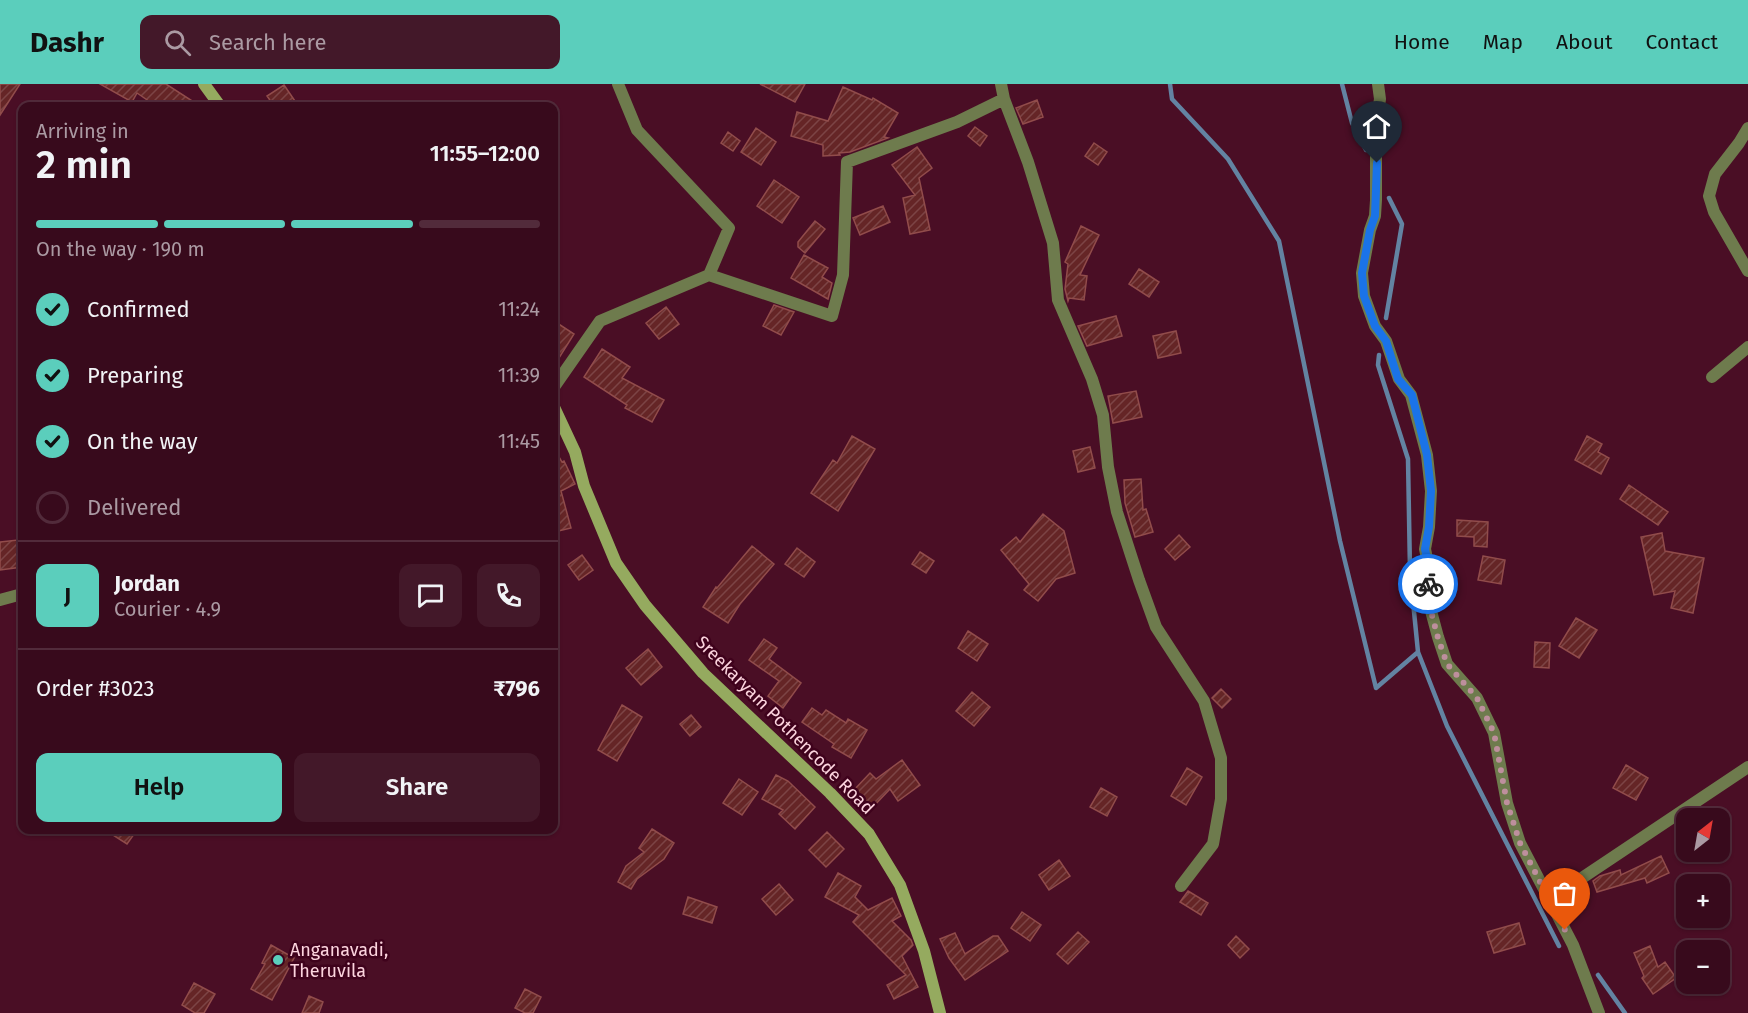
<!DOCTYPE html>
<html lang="en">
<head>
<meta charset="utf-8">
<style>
	body { margin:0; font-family:"Fira Sans",sans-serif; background:#431829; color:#f1f3f6; height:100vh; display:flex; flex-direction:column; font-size:22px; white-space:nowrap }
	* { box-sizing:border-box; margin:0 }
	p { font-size:20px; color:#ab9aa3 }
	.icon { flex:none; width:33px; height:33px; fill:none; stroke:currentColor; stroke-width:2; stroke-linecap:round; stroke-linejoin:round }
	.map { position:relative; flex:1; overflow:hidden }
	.drawer { position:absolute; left:18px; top:18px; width:540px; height:732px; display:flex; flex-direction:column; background:#380a1c; border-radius:12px; box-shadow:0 2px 4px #0004,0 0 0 2px #522b3b }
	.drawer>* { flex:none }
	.needle { width:39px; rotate:31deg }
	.controls { position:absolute; left:1676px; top:724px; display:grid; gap:12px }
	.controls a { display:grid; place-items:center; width:54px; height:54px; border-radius:12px; background:#380a1c; box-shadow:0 2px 4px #0004,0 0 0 2px #522b3b; font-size:30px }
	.pin { position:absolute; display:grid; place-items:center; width:51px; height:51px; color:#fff; margin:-62px -26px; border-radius:50% 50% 50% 0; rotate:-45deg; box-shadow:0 0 6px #0007 }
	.pin .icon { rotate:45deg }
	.courier { position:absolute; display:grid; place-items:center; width:60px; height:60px; margin:-30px; border:4px solid #1a73e8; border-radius:50%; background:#fff; color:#222; box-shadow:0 2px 8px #0007 }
	.overview em { font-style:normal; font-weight:600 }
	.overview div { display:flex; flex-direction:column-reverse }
	.overview { display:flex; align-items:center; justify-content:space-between; height:102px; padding:0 18px }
	h1 { font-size:39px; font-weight:600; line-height:45px }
	.bar { display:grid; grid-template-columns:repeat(4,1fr); gap:9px 6px; align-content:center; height:72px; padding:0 18px }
	.bar i { height:8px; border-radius:4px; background:#522b3b }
	.bar .current { background:#5bcebc }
	.bar p { grid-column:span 4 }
	.line { display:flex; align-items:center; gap:15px; padding:0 18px; border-top:2px solid #522b3b }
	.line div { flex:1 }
	.round { display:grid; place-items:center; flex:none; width:63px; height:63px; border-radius:12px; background:#431829 }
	ol { padding:0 18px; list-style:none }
	li { display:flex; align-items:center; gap:18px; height:66px }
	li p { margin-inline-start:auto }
	li .icon { padding:6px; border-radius:50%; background:#5bcebc; color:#111; stroke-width:4 }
	li:last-child { color:#ab9aa3 }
	li i { width:33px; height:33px; border:3px solid #522b3b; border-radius:50% }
	.primary-button { display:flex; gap:12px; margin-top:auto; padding:12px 18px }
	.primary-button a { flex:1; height:69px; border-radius:12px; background:#5bcebc; color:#111; font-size:24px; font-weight:600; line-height:69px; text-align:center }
	.primary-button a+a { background:#431829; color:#f1f3f6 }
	header { display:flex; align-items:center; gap:36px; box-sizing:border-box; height:84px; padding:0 30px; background:#5bcebc; color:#111 }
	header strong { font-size:28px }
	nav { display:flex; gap:33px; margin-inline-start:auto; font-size:21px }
	.search { width:420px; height:54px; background:#431829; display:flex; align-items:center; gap:15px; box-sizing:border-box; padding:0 21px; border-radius:12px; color:#ab9aa3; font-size:22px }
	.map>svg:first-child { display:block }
</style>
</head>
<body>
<header>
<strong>Dashr</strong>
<div class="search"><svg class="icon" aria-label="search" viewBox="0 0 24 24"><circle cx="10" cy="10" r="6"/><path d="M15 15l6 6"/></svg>Search here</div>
<nav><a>Home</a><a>Map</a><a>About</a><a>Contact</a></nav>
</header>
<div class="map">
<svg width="1748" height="929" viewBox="0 0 1748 929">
	<defs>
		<pattern id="building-hatch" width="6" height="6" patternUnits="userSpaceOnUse" patternTransform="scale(1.5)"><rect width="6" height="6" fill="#652526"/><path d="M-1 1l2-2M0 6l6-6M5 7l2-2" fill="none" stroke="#7c4445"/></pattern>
	</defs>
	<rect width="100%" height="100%" fill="#4a0e25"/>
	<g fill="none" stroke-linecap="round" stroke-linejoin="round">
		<!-- stream -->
		<path stroke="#6383a2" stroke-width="4.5" d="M 1170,0 L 1172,15 L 1228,75 L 1279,157 L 1340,457 L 1376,604 L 1418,568 L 1447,642 L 1559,862
			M 1342,0 L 1352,39 L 1366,66
			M 1386,234 L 1402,140 L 1389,114
			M 1379,271 L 1378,281 L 1408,375 L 1410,487 L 1418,568
			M 1598,891 L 1625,929"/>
	</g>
	<!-- building -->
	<path fill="url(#building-hatch)" stroke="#914c4b" stroke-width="1.5" d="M 0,0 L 20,0 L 0,31 Z
		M 100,0 L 166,0 L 200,22 L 156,22 L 137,9 L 132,18 Z
		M 760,0 L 805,0 L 795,18 Z
		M 284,1 L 295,17 L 287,22 L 274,22 L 267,12 Z
		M 843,3 L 872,16 L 873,14 L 898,29 L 884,53 L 888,54 L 850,68 L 839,69 L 840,71 L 823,72 L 823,61 L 791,52 L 797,28 L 828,37 Z
		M 1037,16 L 1043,33 L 1023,40 L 1016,24 Z
		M 975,43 L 987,52 L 980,62 L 968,52 Z
		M 756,44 L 776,58 L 761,81 L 741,68 Z
		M 728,48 L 740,57 L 733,67 L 721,59 Z
		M 1094,59 L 1107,68 L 1098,81 L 1085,72 Z
		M 917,63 L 932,84 L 919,94 L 930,146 L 910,150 L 903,114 L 915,111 L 892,81 Z
		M 774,96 L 799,113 L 782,139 L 757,122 Z
		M 883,122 L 890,138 L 860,151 L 853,134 Z
		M 815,137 L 825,145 L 805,169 L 798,163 L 798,158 Z
		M 1081,142 L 1099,151 L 1080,191 L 1087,192 L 1084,216 L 1069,214 L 1068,217 L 1065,205 L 1068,180 L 1065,178 Z
		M 804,171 L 828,184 L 822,193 L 832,199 L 828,215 L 791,194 Z
		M 1139,185 L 1159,198 L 1149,213 L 1129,200 Z
		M 774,221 L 794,228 L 781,251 L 763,242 Z
		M 666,223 L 679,240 L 659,255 L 646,239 Z
		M 1116,232 L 1122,252 L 1087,262 L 1078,242 Z
		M 554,237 L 574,250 L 554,282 Z
		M 1176,247 L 1181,269 L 1158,274 L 1153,252 Z
		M 602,265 L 630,283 L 622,294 L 664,316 L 652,338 L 625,324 L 627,321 L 584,293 Z
		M 1136,307 L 1142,333 L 1113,339 L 1108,312 Z
		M 852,352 L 875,365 L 838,427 L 811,409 L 833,376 L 837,379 Z
		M 1587,352 L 1602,360 L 1598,368 L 1609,374 L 1601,390 L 1575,376 Z
		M 1090,363 L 1095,384 L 1078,388 L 1073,367 Z
		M 554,364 L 562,378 L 564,377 L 575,400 L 561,407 L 571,444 L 554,448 Z
		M 1141,395 L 1143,426 L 1146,425 L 1153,448 L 1135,453 L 1125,419 L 1124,396 Z
		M 1629,401 L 1668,428 L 1658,441 L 1620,415 Z
		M 1043,430 L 1064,447 L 1075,489 L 1056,495 L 1038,517 L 1024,506 L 1029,500 L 1001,466 L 1016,453 L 1020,458 Z
		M 1457,436 L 1488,438 L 1487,463 L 1474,462 L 1474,453 L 1457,452 Z
		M 1662,449 L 1665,467 L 1704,474 L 1693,529 L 1671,524 L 1675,507 L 1654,511 L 1641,453 Z
		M 1179,451 L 1190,463 L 1175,476 L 1165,465 Z
		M 18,456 L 22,483 L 0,486 L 0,458 Z
		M 752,462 L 774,480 L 740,520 L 728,539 L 703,523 L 716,503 L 717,504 Z
		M 797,464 L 815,478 L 804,493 L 785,480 Z
		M 920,468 L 934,477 L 926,489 L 912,480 Z
		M 582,471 L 593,486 L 579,496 L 568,481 Z
		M 1483,472 L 1505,476 L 1501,500 L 1478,496 Z
		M 1576,534 L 1597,546 L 1579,574 L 1559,562 Z
		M 968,547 L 988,560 L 977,577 L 958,564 Z
		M 764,555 L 777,564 L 769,575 L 801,599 L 783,624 L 768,612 L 779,597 L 749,576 Z
		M 1535,558 L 1550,559 L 1549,584 L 1534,583 Z
		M 648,565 L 662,583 L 641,601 L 626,584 Z
		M 1221,605 L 1231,615 L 1222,624 L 1212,614 Z
		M 972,608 L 990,623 L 974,642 L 956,627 Z
		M 622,621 L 642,633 L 617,677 L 598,666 Z
		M 812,624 L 822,631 L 826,626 L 846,639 L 848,635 L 867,646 L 851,674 L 832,663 L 834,660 L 802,638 Z
		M 691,631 L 701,643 L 690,652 L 680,640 Z
		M 902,676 L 920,701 L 898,717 L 890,705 L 872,724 L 854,706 L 870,689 L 876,695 Z
		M 1626,681 L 1648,694 L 1636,716 L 1613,704 Z
		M 1187,684 L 1202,693 L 1186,721 L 1171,712 Z
		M 776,691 L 788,697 L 815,723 L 795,745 L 779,730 L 783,726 L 762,715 Z
		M 739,695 L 758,708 L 742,731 L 723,719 Z
		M 1101,704 L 1117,713 L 1107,732 L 1090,723 Z
		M 652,745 L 674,759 L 664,775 L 637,795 L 631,805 L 618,798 L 626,782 L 644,768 L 639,764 Z
		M 105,746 L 137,746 L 127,760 Z
		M 827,748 L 844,765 L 826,783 L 809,766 Z
		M 1661,772 L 1669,789 L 1647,799 L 1645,794 L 1597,808 L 1593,797 L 1600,792 L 1620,786 L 1621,791 Z
		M 1059,776 L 1070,792 L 1049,806 L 1039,791 Z
		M 838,789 L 861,802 L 855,813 L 868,826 L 892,814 L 901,832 L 892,837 L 911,856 L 913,861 L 902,872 L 918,903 L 894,915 L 887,901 L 906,891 L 853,838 L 859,831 L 825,813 Z
		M 779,800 L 793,816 L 776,831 L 762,815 Z
		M 1188,807 L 1208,819 L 1201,831 L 1180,818 Z
		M 688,813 L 717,823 L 712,839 L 683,830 Z
		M 1022,828 L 1041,841 L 1030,857 L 1011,844 Z
		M 1519,839 L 1525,860 L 1494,869 L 1487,848 Z
		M 1078,848 L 1089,858 L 1068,880 L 1057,870 Z
		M 955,849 L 965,870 L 993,852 L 998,852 L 1008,867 L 965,896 L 949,874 L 940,855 Z
		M 1236,852 L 1249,865 L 1240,874 L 1228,861 Z
		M 271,861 L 294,874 L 272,916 L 251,905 L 265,880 L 262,879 Z
		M 1650,862 L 1658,883 L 1665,878 L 1676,894 L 1653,910 L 1642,894 L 1644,892 L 1634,869 Z
		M 194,899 L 215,910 L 204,929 L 195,929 L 182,921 Z
		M 525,905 L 541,913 L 533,929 L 525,929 L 515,924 Z
		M 309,912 L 323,918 L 319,929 L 302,929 Z"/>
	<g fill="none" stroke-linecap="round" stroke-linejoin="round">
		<!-- minor -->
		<path stroke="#6e7b4d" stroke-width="12" d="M 618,0 L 637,46 L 729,144 L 709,191
			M 1001,0 L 1004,15 L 1028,78 L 1053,159 L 1058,216 L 1092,295 L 1103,331 L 1108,383 L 1117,428 L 1139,496 L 1156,543 L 1204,617 L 1221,674 L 1221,715 L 1213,760 L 1181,802
			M 1378,0 L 1380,15 L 1377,34 L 1379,48 L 1376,62 L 1376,116 L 1375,132 L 1370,146 L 1362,189 L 1364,212 L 1375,242 L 1386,257 L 1399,295 L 1411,311 L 1427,371 L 1431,407 L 1429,443 L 1425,465 L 1429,484 L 1427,512 L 1438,553 L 1447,580 L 1477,614 L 1494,649 L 1507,719 L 1520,759 L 1573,861 L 1599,929
			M 1748,44 L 1739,59 L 1715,90 L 1709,112 L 1714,128 L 1748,187
			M 1712,293 L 1748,263
			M 554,303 L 600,237 L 709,191 L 832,232 L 843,191 L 847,78 L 957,38 L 1004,15
			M 0,516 L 22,510
			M 1549,816 L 1748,683"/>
		<!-- secondary -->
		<path stroke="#95aa5f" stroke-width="12" d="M 204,0 L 220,22
			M 554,323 L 575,368 L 584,402 L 616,479 L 645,521 L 703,589 L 830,709 L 869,750 L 900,801 L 924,867 L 940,929"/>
	</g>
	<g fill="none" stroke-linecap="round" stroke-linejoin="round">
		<!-- done -->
		<path stroke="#be8f9d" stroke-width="6" stroke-dasharray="0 10.8" d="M 1428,500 L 1427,512 L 1438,554 L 1447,580 L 1477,614 L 1494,649 L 1507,719 L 1520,759 L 1565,846"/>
		<!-- route -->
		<path stroke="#1a73e8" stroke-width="8" d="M 1377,79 L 1375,132 L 1370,146 L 1362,189 L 1364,212 L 1375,242 L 1386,257 L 1398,295 L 1412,311 L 1427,371 L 1431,407 L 1429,443 L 1425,465 L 1429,484 L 1428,500"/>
	</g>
	<!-- markers -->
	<circle fill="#5bcebc" stroke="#3f021c" stroke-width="2" cx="278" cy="876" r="6"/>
	<g text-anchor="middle" stroke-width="5" stroke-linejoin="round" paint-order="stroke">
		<!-- street labels -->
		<g font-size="18" fill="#fcd4de" stroke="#3f021c">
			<text transform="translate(785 641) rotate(45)" y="6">Sreekaryam Pothencode Road</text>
		</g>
		<!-- poi labels -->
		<g font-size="18" fill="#fcd4de" stroke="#3f021c" text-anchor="start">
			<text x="290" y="872">Anganavadi,<tspan x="290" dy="21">Theruvila</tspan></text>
		</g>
	</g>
</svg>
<div class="controls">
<a><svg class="needle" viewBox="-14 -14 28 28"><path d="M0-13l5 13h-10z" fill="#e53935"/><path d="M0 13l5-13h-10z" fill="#ab9aa3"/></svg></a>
<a>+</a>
<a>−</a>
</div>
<div class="pin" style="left:1565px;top:846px;background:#ea580c"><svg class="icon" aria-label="bag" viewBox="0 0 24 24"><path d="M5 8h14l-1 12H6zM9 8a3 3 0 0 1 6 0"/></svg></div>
<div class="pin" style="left:1377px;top:79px;background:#1f2937"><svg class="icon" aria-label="home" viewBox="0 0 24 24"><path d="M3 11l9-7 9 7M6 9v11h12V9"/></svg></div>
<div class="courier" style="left:1428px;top:500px"><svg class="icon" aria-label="bike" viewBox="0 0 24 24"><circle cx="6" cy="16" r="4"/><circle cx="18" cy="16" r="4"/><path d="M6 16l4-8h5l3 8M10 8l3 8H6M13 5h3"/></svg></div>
<section class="drawer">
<div class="overview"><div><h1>2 min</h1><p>Arriving in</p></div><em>11:55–12:00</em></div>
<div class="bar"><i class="current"></i><i class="current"></i><i class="current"></i><i></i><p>On the way · 190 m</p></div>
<ol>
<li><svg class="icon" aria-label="check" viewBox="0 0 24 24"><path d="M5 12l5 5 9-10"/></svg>Confirmed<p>11:24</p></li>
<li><svg class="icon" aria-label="check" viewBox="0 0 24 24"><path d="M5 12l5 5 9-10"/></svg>Preparing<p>11:39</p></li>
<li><svg class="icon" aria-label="check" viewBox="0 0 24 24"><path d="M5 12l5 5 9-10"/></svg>On the way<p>11:45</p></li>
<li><i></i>Delivered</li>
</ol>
<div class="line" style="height:108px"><b class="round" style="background:#5bcebc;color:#111">J</b><div><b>Jordan</b><p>Courier · 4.9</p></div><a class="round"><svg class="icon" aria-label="chat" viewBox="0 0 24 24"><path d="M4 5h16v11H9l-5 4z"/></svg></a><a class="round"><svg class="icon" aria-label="phone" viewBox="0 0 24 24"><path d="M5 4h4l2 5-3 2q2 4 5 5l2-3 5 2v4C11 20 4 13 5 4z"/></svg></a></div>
<div class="line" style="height:78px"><div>Order #3023</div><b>₹796</b></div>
<div class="primary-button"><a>Help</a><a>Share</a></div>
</section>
</div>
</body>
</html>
